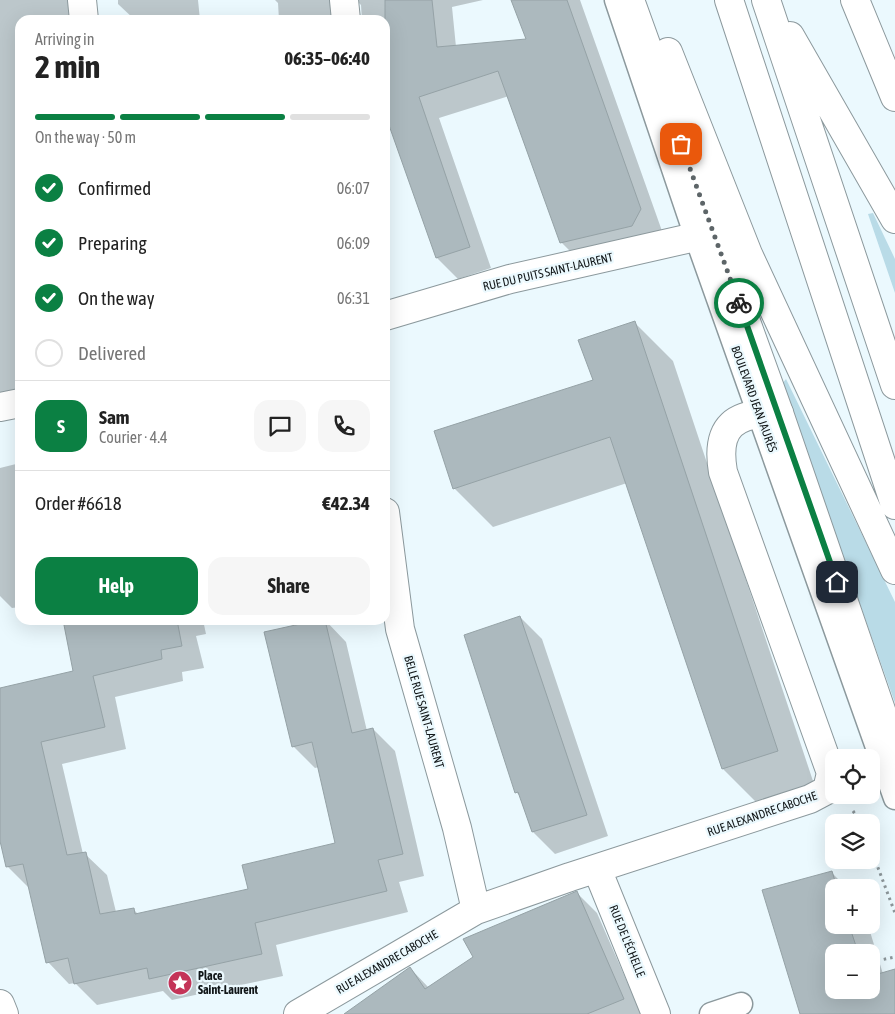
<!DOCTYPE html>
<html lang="en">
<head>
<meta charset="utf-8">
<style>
	body { margin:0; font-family:"Asap Condensed",sans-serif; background:#f6f6f6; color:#222; height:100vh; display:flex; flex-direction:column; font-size:19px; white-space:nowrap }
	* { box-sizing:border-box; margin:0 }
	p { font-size:16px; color:#767676 }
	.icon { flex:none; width:28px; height:28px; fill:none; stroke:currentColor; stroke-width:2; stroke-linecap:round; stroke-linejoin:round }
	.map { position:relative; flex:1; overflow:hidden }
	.side { position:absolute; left:15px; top:15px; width:375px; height:610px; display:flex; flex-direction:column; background:#fff; border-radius:15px; box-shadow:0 5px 20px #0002 }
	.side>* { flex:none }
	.controls { position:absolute; left:825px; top:749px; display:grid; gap:10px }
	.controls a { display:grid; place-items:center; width:55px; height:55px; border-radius:10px; background:#fff; box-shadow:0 5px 20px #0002; font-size:25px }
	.pin { position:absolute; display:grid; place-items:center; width:42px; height:42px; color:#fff; margin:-21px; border-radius:10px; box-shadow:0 2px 8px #0006 }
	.courier { position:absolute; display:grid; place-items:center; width:50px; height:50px; margin:-25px; border:4px solid #0b8043; border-radius:50%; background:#fff; color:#222; box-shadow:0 1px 6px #0007 }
	.summary em { font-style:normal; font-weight:700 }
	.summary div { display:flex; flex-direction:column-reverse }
	.summary { display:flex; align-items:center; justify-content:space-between; height:85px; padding:0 20px }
	h1 { font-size:32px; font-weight:700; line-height:38px }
	.bar { display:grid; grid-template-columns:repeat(4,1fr); gap:8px 5px; align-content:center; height:60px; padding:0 20px }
	.bar i { height:6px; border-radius:4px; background:#e0e0e0 }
	.bar .selected { background:#0b8043 }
	.bar p { grid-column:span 4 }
	.line { display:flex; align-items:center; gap:12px; padding:0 20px; border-top:1px solid #e0e0e0 }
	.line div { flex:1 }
	.round { display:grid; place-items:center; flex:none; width:52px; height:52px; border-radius:15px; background:#f6f6f6 }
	ol { padding:0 20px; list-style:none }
	li { display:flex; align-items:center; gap:15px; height:55px }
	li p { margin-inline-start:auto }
	li .icon { padding:5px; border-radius:50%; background:#0b8043; color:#fff; stroke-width:4 }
	li:last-child { color:#767676 }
	li i { width:28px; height:28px; border:2px solid #e0e0e0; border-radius:50% }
	.button { display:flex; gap:10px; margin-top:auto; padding:10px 20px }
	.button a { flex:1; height:58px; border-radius:15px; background:#0b8043; color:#fff; font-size:20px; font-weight:700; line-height:58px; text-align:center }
	.button a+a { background:#f6f6f6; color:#222 }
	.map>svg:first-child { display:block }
</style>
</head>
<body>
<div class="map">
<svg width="895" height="1014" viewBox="0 0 895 1014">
	<rect width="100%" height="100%" fill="#ebf9fe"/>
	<!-- green -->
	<path fill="#b9dbe7" d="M 873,213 L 895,259 L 895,293 L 868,214 Z
		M 786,379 L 895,602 L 895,703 L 782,384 Z"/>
	<!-- shadow -->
	<path fill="#0003" fill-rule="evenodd" d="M 0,0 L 68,0 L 69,15 L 75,20 L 20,20 L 20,401 L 0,406 Z
		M 118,0 L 198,0 L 200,20 L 135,20 L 118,4 Z
		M 275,0 L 344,0 L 346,20 L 279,20 L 278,3 Z
		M 356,0 L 483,0 L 452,7 L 456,47 L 528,40 L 512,0 L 580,0 L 662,231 L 583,264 L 561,242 L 509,96 L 439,118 L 491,268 L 458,279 L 437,258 L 385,110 L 385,20 L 362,20 L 361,5 Z
		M 634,322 L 673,361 L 816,790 L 761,807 L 723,769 L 627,483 L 493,527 L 454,488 L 594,381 Z
		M 20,463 L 20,607 L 12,608 L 0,596 L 0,468 Z
		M 520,617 L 542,639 L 608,836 L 555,854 L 533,832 L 521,797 L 516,792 Z
		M 65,620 L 203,620 L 206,634 L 196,636 L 204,668 L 182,672 L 183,681 L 115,697 L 126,749 L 62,764 L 83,854 L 85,854 L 107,875 L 116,912 L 133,909 L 139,915 L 249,890 L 337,844 L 319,767 L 315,768 L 293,746 L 325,620 L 346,642 L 367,731 L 373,729 L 395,751 L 424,876 L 399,882 L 408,912 L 276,945 L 283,976 L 172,1000 L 163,991 L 97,1005 L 75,983 L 69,984 L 48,962 L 29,888 L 7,866 L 0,835 L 0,689 L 75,672 Z
		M 831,872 L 847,888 L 834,888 L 834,925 L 868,925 L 883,974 L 895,970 L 895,1014 L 801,1014 ZM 834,952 L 871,952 L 871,990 L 834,990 Z
		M 577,893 L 597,913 L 641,1014 L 346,1014 L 410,968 L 429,988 Z"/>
	<!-- building -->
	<path fill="#acb9be" stroke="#95a2a6" d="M 385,0 L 432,0 L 437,47 L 526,39 L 511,0 L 567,0 L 641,209 L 632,226 L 560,243 L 498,71 L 419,97 L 470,247 L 436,258 L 385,114 Z
		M 635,321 L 778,751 L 722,769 L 610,437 L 453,489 L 434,431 L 593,380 L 578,340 Z
		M 520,616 L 587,815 L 532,832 L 518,792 L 515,793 L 464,635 Z
		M 63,620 L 177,620 L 182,646 L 161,650 L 162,659 L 93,676 L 105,727 L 41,742 L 67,855 L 86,852 L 100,914 L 134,908 L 135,914 L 248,889 L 242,865 L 335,843 L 312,742 L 292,747 L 264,632 L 318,620 L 325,620 L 352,733 L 373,728 L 403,854 L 378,860 L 387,891 L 255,923 L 262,954 L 149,979 L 147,968 L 74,984 L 68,958 L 46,963 L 23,864 L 6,867 L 0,841 L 0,688 L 73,671 Z
		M 832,871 L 837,888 L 834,888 L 834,925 L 849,925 L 858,952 L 834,952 L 834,990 L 871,990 L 871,976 L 895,969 L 895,1014 L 800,1014 L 762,890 Z
		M 577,891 L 624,999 L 587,1014 L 344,1014 L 410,967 L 425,989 L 473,957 L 463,939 Z"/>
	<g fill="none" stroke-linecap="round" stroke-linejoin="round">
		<defs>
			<path id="lane" d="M 616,0 L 696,237 L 895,798
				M 711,1014 L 741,1004"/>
			<path id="street" d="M 82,0 L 84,20
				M 344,0 L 346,20
				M 385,316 L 510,279 L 713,233
				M 0,407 L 20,403
				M 385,512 L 400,629 L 457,828 L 476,910
				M 597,869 L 656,1014
				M 0,1004 L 4,1014
				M 298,1014 L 476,910 L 570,877 L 810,799 L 827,790 L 831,773 L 723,472 C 715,426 735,412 779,413"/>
			<path id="secondary" d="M 855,0 L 895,97"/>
			<path id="primary" d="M 630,0 L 779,413 L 895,751
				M 729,0 L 895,505
				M 766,0 L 895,385
				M 790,36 L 895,219
				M 668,52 L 748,254 L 895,570"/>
		</defs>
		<!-- lane casing -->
		<use href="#lane" stroke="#8c999d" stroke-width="25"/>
		<!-- street casing -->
		<use href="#street" stroke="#8c999d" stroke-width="30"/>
		<!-- secondary casing -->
		<use href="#secondary" stroke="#8c999d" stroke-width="30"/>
		<!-- primary casing -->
		<use href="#primary" stroke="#8c999d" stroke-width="30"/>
		<!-- path -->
		<path stroke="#8c969a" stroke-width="3" stroke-dasharray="2.5 4" stroke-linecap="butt" d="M 853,811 L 861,822
			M 871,849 L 895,913
			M 871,962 L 895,957"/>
		<!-- lane -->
		<use href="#lane" stroke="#fff" stroke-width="22"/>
		<!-- street -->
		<use href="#street" stroke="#fff" stroke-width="28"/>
		<!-- secondary -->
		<use href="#secondary" stroke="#fff" stroke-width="28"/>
		<!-- primary -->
		<use href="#primary" stroke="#fff" stroke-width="28"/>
	</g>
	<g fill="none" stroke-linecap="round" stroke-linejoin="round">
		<!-- done -->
		<path stroke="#5d6568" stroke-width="5" stroke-dasharray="0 9" d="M 681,144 L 739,303"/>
		<!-- route -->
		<path stroke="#0b8043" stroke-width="6" d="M 739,303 L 837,582"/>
	</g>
	<!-- icons -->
	<defs>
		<symbol id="sight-disc" viewBox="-11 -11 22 22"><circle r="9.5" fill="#c43458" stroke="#ebf9fe"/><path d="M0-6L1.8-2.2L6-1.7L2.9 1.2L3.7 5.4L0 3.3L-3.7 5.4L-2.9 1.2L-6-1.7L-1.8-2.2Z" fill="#fff"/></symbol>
	</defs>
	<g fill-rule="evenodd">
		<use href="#sight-disc" x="166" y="969" width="28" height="28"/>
	</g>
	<g text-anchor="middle" stroke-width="4.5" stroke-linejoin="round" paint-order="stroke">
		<!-- street labels -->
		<g font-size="12" fill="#111618" stroke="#ebf9fe">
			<text transform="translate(548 272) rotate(-13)" y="4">RUE DU PUITS SAINT-LAURENT</text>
			<text transform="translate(754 399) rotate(70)" y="4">BOULEVARD JEAN JAURÈS</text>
			<text transform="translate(424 712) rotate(74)" y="4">BELLE RUE SAINT-LAURENT</text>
			<text transform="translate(762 814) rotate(-19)" y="4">RUE ALEXANDRE CABOCHE</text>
			<text transform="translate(627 941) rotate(68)" y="4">RUE DE L'ÉCHELLE</text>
			<text transform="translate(387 962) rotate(-30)" y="4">RUE ALEXANDRE CABOCHE</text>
		</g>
		<!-- poi labels -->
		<g font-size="12" font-weight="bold" fill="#111618" stroke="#ebf9fe" text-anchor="start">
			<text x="198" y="980">Place<tspan x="198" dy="14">Saint-Laurent</tspan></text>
		</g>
	</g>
</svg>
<div class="controls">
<a><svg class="icon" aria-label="locate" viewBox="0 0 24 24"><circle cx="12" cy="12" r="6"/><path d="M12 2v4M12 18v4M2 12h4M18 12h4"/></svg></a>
<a><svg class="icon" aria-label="layers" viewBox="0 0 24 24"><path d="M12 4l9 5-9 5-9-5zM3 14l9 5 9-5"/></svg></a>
<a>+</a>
<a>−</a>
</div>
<div class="pin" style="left:681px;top:144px;background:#ea580c"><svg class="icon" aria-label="bag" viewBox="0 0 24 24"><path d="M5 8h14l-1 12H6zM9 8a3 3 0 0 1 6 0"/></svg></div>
<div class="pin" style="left:837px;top:582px;background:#1f2937"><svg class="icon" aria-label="home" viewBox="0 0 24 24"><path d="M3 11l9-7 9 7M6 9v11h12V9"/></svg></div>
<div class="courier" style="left:739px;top:303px"><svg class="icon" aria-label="bike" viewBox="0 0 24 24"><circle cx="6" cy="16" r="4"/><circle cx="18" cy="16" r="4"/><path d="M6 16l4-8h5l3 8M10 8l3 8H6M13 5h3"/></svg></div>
<section class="side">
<div class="summary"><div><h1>2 min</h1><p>Arriving in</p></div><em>06:35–06:40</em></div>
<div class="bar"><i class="selected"></i><i class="selected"></i><i class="selected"></i><i></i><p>On the way · 50 m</p></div>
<ol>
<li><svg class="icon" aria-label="check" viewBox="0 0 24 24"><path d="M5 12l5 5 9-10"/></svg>Confirmed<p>06:07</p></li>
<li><svg class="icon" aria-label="check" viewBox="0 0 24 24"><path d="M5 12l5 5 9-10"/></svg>Preparing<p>06:09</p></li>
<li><svg class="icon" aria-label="check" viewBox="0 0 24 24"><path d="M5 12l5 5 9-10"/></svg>On the way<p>06:31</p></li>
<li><i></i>Delivered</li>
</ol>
<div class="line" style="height:90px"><b class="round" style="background:#0b8043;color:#fff">S</b><div><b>Sam</b><p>Courier · 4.4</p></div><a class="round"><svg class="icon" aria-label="chat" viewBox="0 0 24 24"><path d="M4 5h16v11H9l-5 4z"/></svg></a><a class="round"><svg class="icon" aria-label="phone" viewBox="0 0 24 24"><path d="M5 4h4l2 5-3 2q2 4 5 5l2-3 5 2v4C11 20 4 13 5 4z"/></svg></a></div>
<div class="line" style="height:65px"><div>Order #6618</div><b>€42.34</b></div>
<div class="button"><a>Help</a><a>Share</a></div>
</section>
</div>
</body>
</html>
